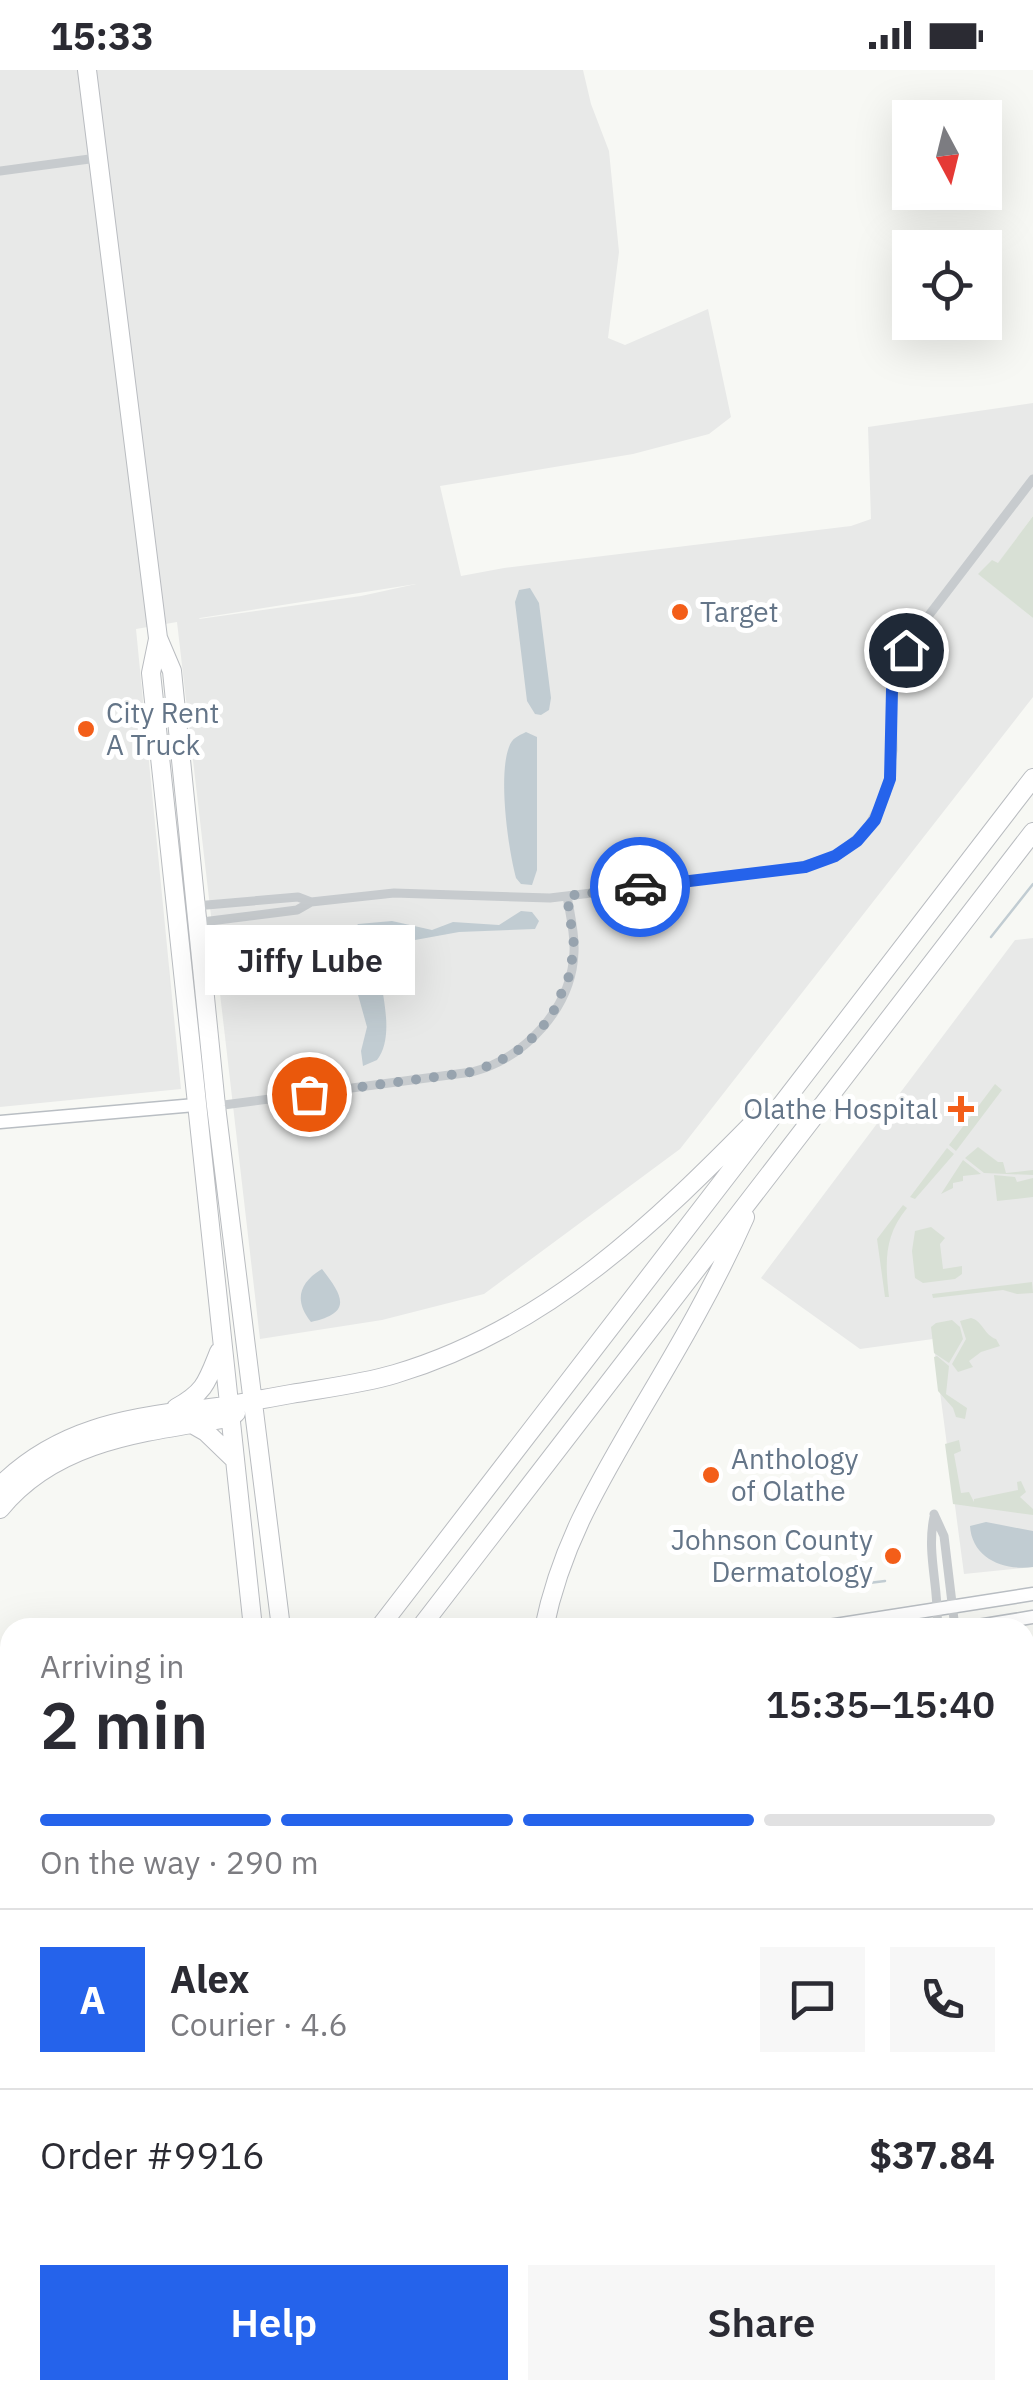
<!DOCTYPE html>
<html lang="en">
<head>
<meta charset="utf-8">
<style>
	body { margin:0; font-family:"IBM Plex Sans",sans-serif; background:#f7f7f7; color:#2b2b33; height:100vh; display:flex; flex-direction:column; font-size:38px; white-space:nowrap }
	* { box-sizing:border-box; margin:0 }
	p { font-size:32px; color:#7c7c81 }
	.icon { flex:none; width:55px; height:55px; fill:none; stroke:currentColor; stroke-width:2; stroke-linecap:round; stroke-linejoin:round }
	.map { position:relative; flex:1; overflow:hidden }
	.sheet { position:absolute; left:0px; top:1548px; width:1035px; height:782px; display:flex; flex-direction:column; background:#fff; border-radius:30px 30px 0 0; box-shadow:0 10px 40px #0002 }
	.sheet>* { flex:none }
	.needle { width:65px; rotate:173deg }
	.fabs { position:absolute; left:892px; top:30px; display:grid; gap:20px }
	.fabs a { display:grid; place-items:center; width:110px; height:110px; border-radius:0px; background:#fff; box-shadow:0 10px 40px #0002; font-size:50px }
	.pin { position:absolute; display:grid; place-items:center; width:85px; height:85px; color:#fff; margin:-42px; border:5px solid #fff; border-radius:50%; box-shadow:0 2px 10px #0007 }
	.courier { position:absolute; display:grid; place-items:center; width:100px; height:100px; margin:-50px; border:8px solid #2563eb; border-radius:50%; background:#fff; color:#222; box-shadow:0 2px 12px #0007 }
	.bubble { position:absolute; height:70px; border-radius:0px; background:#fff; box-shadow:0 10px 40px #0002; font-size:32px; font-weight:600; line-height:70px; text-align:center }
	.overview em { font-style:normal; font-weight:600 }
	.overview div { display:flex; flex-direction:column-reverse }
	.overview { display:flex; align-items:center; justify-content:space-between; height:170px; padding:0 40px }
	h1 { font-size:65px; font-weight:600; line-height:75px }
	.bar { display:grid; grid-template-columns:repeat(4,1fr); gap:15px 10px; align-content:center; height:120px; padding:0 40px }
	.bar i { height:12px; border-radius:8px; background:#e1e1e2 }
	.bar .current { background:#2563eb }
	.bar p { grid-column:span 4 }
	.line { display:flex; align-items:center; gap:25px; padding:0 40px; border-top:2px solid #e1e1e2 }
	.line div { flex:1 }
	.round { display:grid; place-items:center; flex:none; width:105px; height:105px; border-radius:0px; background:#f7f7f7 }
	.primary-button { display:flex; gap:20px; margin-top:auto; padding:20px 40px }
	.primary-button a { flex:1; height:115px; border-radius:0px; background:#2563eb; color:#fff; font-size:40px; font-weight:600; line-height:115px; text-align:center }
	.primary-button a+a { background:#f7f7f7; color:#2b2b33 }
	.status { display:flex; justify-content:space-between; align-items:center; height:70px; padding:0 50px; background:#fff; direction:ltr }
	.status svg { height:28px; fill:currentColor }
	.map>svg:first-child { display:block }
</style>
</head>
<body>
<div class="status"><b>15:33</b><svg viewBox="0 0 49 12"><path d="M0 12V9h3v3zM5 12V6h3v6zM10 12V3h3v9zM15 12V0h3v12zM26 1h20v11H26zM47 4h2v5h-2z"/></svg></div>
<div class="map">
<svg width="1033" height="2328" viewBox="0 0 1033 2328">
	<rect width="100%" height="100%" fill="#f7f8f4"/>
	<!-- built -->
	<path fill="#e8e9e8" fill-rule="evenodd" d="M 0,0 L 583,0 L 591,34 L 609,81 L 619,182 L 608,268 L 625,275 L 708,239 L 731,347 L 709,364 L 633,384 L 440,416 L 461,506 L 504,498 L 851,456 L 871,449 L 868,357 L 1033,333 L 1033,446 L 998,494 L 979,504 L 1033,548 L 1033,627 L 680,1079 L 484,1224 L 382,1250 L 260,1269 L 177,552 L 136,559 L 181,1019 L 0,1037 ZM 416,514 L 361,526 L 199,549 L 200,548 Z
		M 1033,868 L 1033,1497 L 964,1504 L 933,1269 L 860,1279 L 761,1208 L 1015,870 Z"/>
	<!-- green -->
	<path fill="#d8e0d5" d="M 1033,446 L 1033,548 L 978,504 L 992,490 L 998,493 Z
		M 995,1014 L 1002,1020 L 956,1081 L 949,1075 Z
		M 978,1077 L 998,1092 L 1003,1092 L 1006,1103 L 1033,1100 L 1033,1105 L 984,1103 L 965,1088 Z
		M 947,1078 L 954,1084 L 915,1129 L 910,1127 Z
		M 963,1090 L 981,1104 L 963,1106 L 963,1111 L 953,1113 L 953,1118 L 941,1124 Z
		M 994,1105 L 1015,1107 L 1017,1112 L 1033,1108 L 1033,1127 L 997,1131 Z
		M 903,1135 L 907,1138 C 884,1166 885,1192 889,1227 L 885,1227 L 877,1169 Z
		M 931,1157 L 945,1168 L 940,1174 L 943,1199 L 962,1196 L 962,1204 L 955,1209 L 923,1213 L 915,1208 L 912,1181 L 915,1161 Z
		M 1032,1212 L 1033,1223 L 1017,1224 L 1003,1220 L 933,1228 L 932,1224 Z
		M 971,1248 C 983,1251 984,1265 996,1269 L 1000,1276 L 981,1282 L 969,1291 L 973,1297 L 958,1302 L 952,1294 L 966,1269 L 960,1251 Z
		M 952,1250 L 960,1257 L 963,1269 L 949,1293 L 934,1283 L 931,1257 L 936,1253 Z
		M 937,1286 L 949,1296 L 946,1324 L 967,1338 L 965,1349 L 956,1347 L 953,1338 L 938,1321 L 934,1287 Z
		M 959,1370 L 961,1381 L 954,1384 L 961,1423 L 969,1422 L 974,1432 L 974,1429 L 1018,1420 L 1017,1412 L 1021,1411 L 1026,1422 L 1020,1427 L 1033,1439 L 1033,1445 L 953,1434 L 945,1374 Z
		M 1033,1704 L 1033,1888 L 1025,1882 L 1025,1706 Z
		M 1033,1909 L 1033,2328 L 562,2328 L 561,2320 L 1025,2320 L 1025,1915 Z"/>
	<!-- water -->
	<path fill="#c1ccd2" d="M 530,518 L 539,533 L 551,628 L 549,640 L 541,645 L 535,644 L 527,631 L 515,532 L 519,520 Z
		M 526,662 L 537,667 L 537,800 L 532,815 L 521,814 L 516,808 C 508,778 498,706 509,677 C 512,668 518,666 526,662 Z
		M 521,841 L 532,842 L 539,851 L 535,859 L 459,862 L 382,876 L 377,884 C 379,915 397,964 377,990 L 363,996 L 361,981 L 367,957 L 345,878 L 348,867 L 358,854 L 392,851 L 432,860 L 453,852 L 499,855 Z
		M 322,1199 C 343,1226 353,1243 311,1252 C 293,1230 300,1212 322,1199 Z
		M 986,1452 L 1033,1461 L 1033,1497 C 1003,1501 972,1488 970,1456 Z"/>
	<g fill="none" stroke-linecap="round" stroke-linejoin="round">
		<!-- stream -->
		<path stroke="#c1ccd2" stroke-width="2.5" d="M 991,867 L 1033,814
			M 850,1507 L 853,1515 L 885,1511"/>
		<defs>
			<path id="secondary" d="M 0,1052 L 195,1035
				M 816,1558 L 1033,1524
				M 966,1558 L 1033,1547"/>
			<path id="primary" d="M 0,1704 L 10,1702
				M 0,1729 L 10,1727"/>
			<path id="highway" d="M 87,0 L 158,568 L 172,601 L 216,1036 L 281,1558
				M 158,569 L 151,603 L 253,1558
				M 176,1338 C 205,1322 207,1312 219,1282
				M 192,1354 L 206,1362 L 235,1390
				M 0,1416 C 56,1360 126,1347 201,1339 C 231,1336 261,1329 291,1324 C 326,1318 361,1314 395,1304 C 547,1259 655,1153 763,1043
				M 0,1439 C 57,1369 146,1362 229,1348 L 236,1343
				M 379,1558 L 1033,708
				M 420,1558 L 1033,762
				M 544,1558 C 561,1475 598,1414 640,1342 C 678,1278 715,1215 745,1147
				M 0,2052 L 10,2038
				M 0,2102 L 10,2089
				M 0,2177 L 10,2167
				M 358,2320 L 360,2328
				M 381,2320 L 382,2328"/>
		</defs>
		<!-- secondary casing -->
		<use href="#secondary" stroke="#b9bec3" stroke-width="15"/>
		<!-- primary casing -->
		<use href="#primary" stroke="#babec2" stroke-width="18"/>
		<!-- highway casing -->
		<use href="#highway" stroke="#b9bcc0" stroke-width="20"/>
		<!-- street -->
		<path stroke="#c7cbce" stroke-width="9" d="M 0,101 L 97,88
			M 195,836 L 298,827 L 311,832
			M 194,853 L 297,840 L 311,832 L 394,823 L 550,828 L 791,799 L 835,786 L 866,761 L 886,724 L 893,680 L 892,620 L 906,580 L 926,549 L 1033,409
			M 216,1036 L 472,1002 C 525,988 572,938 574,882 C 575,863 570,844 567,826
			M 934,1444 L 944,1466 L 955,1558
			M 934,1447 C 926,1484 940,1520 937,1558
			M 1025,1695 L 1033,1693
			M 551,2320 L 552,2328
			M 49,2328 L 55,2320"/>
		<!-- secondary -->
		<use href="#secondary" stroke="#fff" stroke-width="12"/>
		<!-- primary -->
		<use href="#primary" stroke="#fff" stroke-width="15"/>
		<!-- highway -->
		<use href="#highway" stroke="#fff" stroke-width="18"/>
	</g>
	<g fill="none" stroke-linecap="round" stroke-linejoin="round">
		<!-- done -->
		<path stroke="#97a3ae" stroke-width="10" stroke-dasharray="0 18" d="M 309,1024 L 472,1002 L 496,993 L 525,976 L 551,947 L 570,904 L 574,875 L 567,826 L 640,817"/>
		<!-- route -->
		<path stroke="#2563eb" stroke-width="12" d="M 640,817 L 805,797 L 835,786 L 857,771 L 875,750 L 890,709 L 892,620 L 906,580"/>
	</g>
	<!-- markers -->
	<g fill="#f35e19" stroke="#fff" stroke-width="4">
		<circle cx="680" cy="542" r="10"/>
		<circle cx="86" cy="659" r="10"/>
		<path d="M956 1024h10v10h10v10h-10v10h-10v-10h-10v-10h10z"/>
		<circle cx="711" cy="1405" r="10"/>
		<circle cx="893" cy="1486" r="10"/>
	</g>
	<g text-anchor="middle" stroke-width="10" stroke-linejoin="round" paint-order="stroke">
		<!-- poi labels -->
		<g font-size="28" fill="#647588" stroke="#fff" text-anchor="start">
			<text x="700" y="552">Target</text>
			<text x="106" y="653">City Rent<tspan x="106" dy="32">A Truck</tspan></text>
			<text x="938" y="1049" text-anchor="end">Olathe Hospital</text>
			<text x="731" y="1399">Anthology<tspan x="731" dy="32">of Olathe</tspan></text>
			<text x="873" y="1480" text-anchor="end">Johnson County<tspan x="873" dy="32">Dermatology</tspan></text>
		</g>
	</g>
</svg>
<div class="fabs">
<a><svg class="needle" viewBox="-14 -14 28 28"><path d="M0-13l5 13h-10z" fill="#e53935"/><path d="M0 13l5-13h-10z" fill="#7c7c81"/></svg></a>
<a><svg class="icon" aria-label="locate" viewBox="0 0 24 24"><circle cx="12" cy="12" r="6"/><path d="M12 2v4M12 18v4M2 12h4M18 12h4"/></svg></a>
</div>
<div class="pin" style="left:309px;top:1024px;background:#ea580c"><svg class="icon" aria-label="bag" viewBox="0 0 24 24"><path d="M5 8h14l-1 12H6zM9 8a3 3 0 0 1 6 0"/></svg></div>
<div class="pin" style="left:906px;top:580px;background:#1f2937"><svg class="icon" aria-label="home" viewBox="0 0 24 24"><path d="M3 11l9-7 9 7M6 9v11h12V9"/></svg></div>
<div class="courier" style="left:640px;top:817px"><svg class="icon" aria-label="car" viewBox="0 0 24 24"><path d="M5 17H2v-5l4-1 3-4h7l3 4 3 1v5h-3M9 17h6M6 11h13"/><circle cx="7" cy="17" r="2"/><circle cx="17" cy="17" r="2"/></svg></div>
<div class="bubble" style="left:205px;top:855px;width:210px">Jiffy Lube</div>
<section class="sheet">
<div class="overview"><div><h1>2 min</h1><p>Arriving in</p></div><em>15:35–15:40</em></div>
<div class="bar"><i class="current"></i><i class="current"></i><i class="current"></i><i></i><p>On the way · 290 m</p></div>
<div class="line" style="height:180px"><b class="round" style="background:#2563eb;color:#fff">A</b><div><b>Alex</b><p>Courier · 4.6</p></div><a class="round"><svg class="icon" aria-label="chat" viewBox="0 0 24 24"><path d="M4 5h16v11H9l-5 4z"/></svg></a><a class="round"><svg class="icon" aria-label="phone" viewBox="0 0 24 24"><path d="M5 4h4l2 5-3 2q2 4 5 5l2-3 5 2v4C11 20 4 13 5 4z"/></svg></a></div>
<div class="line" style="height:130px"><div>Order #9916</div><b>$37.84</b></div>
<div class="primary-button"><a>Help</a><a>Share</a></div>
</section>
</div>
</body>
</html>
